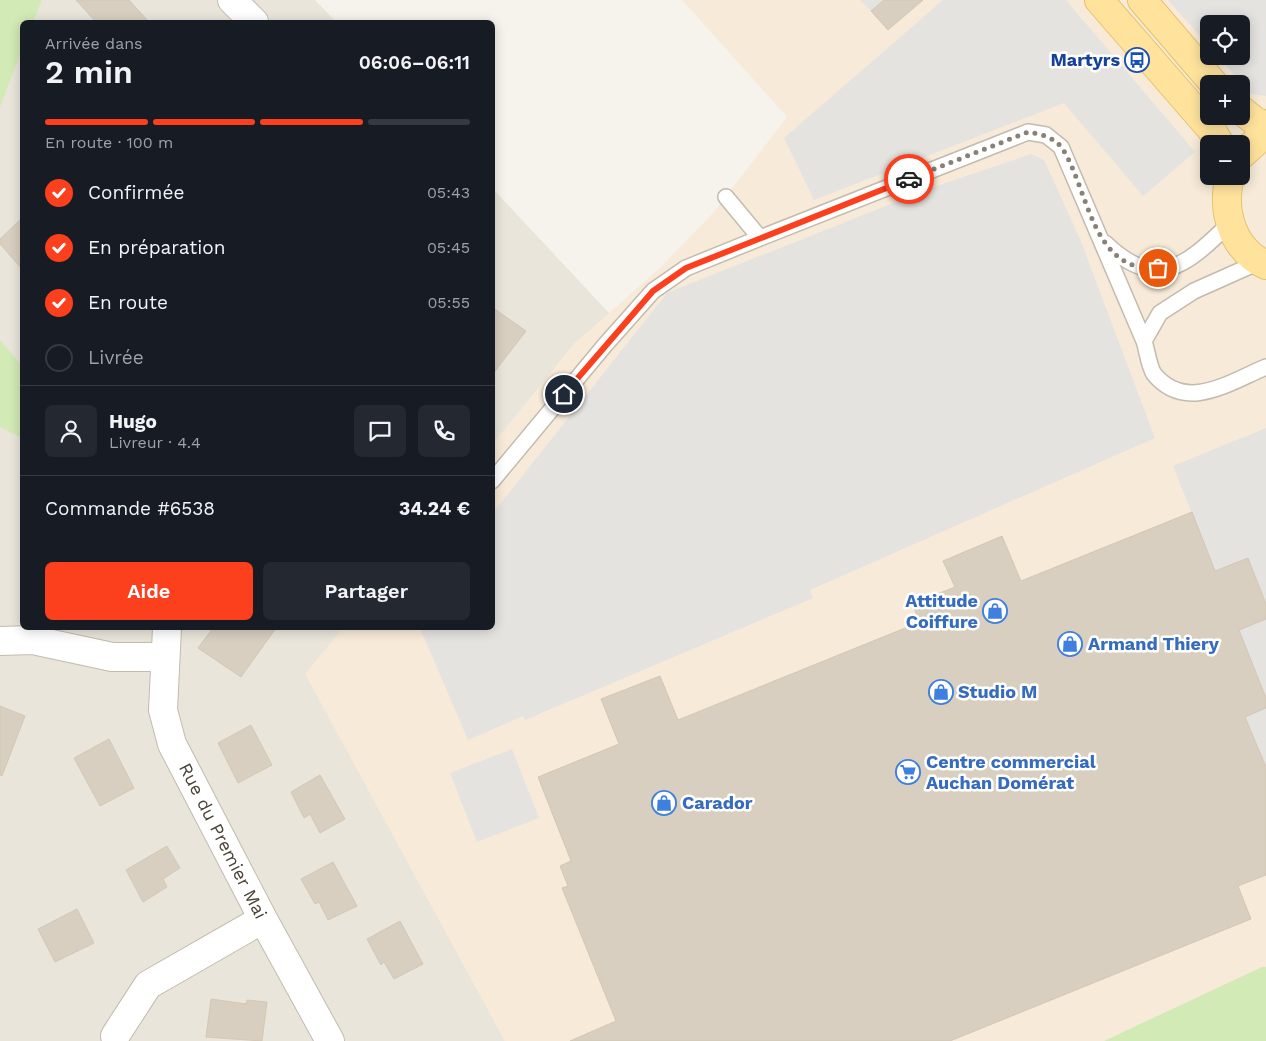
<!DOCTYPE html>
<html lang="fr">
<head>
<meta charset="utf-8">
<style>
	body { margin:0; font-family:"Work Sans",sans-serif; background:#242831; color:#f1f3f6; height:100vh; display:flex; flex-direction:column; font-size:19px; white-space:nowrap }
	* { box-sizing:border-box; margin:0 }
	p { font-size:16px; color:#9ea1a6 }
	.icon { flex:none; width:28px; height:28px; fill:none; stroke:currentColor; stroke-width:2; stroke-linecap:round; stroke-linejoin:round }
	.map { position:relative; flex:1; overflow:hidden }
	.panel { position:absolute; left:20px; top:20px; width:475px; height:610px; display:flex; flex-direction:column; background:#171b24; border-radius:8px; box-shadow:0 2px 12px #0003 }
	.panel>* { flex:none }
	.tools { position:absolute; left:1200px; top:15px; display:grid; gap:10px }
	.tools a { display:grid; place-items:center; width:50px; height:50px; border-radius:8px; background:#171b24; box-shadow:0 2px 12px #0003; font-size:25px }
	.pin { position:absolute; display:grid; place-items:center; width:42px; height:42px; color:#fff; margin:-21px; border:2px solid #fff; border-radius:50%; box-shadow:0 1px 5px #0007 }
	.courier { position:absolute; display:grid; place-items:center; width:50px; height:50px; margin:-25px; border:4px solid #fc3f1d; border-radius:50%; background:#fff; color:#222; box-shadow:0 1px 6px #0007 }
	.overview em { font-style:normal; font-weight:600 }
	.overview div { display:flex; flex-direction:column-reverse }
	.overview { display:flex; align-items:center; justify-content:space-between; height:85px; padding:0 25px }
	h1 { font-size:32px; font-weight:600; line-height:38px }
	.bar { display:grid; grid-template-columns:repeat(4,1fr); gap:8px 5px; align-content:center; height:60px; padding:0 25px }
	.bar i { height:6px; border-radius:4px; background:#363941 }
	.bar .active { background:#fc3f1d }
	.bar p { grid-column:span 4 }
	.line { display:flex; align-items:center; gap:12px; padding:0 25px; border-top:1px solid #363941 }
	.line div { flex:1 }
	.round { display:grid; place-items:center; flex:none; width:52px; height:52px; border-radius:8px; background:#242831 }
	ol { padding:0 25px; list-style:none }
	li { display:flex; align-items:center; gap:15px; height:55px }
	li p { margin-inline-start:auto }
	li .icon { padding:5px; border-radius:50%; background:#fc3f1d; color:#fff; stroke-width:4 }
	li:last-child { color:#9ea1a6 }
	li i { width:28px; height:28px; border:2px solid #363941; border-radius:50% }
	.action { display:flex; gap:10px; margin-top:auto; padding:10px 25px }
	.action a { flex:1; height:58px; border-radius:8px; background:#fc3f1d; color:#fff; font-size:20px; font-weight:600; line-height:58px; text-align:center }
	.action a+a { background:#242831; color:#f1f3f6 }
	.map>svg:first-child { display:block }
</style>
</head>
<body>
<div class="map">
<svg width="1266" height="1041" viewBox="0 0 1266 1041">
	<rect width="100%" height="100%" fill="#f6f3ec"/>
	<!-- residential -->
	<path fill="#eae5da" d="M 0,0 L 315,0 L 336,22 L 22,22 L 22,628 L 343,628 L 306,674 L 505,1041 L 0,1041 Z
		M 493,189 L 610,314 L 574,344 L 493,444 Z"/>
	<!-- commercial -->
	<path fill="#f7ead8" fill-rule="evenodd" d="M 682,0 L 1266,0 L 1266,967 L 1104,1041 L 505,1041 L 305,674 L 343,628 L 492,628 L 493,444 L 574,344 L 660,268 L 714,212 L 787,117 ZM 1209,24 L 1241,24 L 1241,56 L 1209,56 ZM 1209,84 L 1241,84 L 1241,116 L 1209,116 ZM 1209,144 L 1241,144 L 1241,176 L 1209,176 Z"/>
	<!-- green -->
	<path fill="#d2eab5" d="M 0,0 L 42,0 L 33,22 L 22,22 L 22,49 L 0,107 Z
		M 0,340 L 22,366 L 22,438 L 0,427 Z
		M 1262,967 L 1266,967 L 1266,1041 L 1104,1041 Z"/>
	<!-- parking -->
	<path fill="#e5e3e0" d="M 860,0 L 884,0 L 871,11 Z
		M 943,0 L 1066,0 L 1195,152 L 1143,196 L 1064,103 L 814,200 L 784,138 Z
		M 1168,0 L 1266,0 L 1266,96 L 1251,94 L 1218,56 L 1241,56 L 1241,24 L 1209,24 L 1209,46 Z
		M 1031,154 L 1044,160 L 1080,239 L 1155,438 L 810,590 L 813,598 L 525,720 L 523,716 L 468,740 L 420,628 L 492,628 L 493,513 L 667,293 L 928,189 Z
		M 1266,428 L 1266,603 L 1248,558 L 1215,571 L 1173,466 Z
		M 1266,619 L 1266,698 L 1239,630 Z
		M 1266,708 L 1266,767 L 1245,717 Z
		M 512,749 L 539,818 L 477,842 L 450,773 Z"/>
	<!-- building -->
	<path fill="#d8cfc1" stroke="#d3c7b4" d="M 76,0 L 129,0 L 149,22 L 96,22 Z
		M 884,0 L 923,0 L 888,30 L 871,11 Z
		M 22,218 L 22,269 L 0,244 L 0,239 Z
		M 492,307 L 526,331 L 492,375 Z
		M 1192,512 L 1215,571 L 1248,558 L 1266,604 L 1266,619 L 1239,630 L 1266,698 L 1266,708 L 1245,717 L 1266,767 L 1266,875 L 1238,886 L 1251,919 L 950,1041 L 570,1041 L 616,1021 L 562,888 L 568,886 L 560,866 L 571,861 L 538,777 L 619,744 L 601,699 L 660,676 L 678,720 L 920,622 L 912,604 L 955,587 L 943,561 L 1002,536 L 1021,581 Z
		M 213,628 L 276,628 L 241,677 L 198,648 Z
		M 0,706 L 25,716 L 2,776 L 0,775 Z
		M 251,725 L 272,765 L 238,783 L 218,743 Z
		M 109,739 L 134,788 L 100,806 L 74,758 Z
		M 320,775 L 345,819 L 320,833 L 310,814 L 304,818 L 291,792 Z
		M 167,846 L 180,868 L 163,879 L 167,887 L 143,902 L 126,870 Z
		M 333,862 L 357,906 L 328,920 L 319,902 L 315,904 L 301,879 Z
		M 77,909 L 94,943 L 55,962 L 38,929 Z
		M 400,921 L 423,964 L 394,979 L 384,962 L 381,965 L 367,939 Z
		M 211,999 L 246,1004 L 247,1000 L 267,1002 L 262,1041 L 206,1037 Z"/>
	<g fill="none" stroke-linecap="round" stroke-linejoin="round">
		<defs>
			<path id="service" d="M 726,197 L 760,238 L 1028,132 L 1046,135 L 1061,147 L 1144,341 C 1147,350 1149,367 1154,374 C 1186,413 1230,382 1266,367
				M 1105,243 C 1156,292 1186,266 1229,224
				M 1144,341 L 1160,313 L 1194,291 L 1259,262
				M 492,481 L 605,345 L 653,291 L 686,268 L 760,238"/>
			<path id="minor" d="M 232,0 L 254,22
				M 167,628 L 163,710 L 172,744 L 263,919 L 330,1041
				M 0,641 L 33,640 L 112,657 L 164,657
				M 115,1036 L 148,985 L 263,919"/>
			<path id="primary" d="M 1099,0 L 1211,129 L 1220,144
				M 1142,0 L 1214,84
				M 1241,110 L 1256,122 L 1266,125
				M 1241,155 L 1259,139 L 1266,136
				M 1230,176 C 1221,210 1232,250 1266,265"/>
		</defs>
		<!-- service casing -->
		<use href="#service" stroke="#c2bbae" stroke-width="18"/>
		<!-- minor casing -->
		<use href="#minor" stroke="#c2bbae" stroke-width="30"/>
		<!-- primary casing -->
		<use href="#primary" stroke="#e6c16a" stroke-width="30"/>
		<!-- service -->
		<use href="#service" stroke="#fff" stroke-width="15"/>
		<!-- minor -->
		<use href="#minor" stroke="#fff" stroke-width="28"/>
		<!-- primary -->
		<use href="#primary" stroke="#ffe39c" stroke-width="28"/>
	</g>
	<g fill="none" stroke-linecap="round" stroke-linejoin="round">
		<!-- done -->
		<path stroke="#878178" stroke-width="5" stroke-dasharray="0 9" d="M 909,179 L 1028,132 C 1040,134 1054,137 1062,148 C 1089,189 1091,273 1158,268"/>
		<!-- route -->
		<path stroke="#fc3f1d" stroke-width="6" d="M 564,394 L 653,291 L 686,268 L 909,179"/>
	</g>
	<!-- icons -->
	<defs>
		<symbol id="bus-ring" viewBox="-11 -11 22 22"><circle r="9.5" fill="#fff" stroke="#1a4fb4" stroke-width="1.5"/><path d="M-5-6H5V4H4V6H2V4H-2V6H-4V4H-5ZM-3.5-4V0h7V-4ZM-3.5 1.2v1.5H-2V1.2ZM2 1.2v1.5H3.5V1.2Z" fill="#1a4fb4"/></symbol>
		<symbol id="shop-ring" viewBox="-11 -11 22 22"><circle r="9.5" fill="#fff" stroke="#3f7fe0" stroke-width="1.5"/><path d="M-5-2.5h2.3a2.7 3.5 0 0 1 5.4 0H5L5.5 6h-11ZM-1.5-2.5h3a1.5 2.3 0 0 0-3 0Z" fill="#3f7fe0"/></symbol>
		<symbol id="supermarket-ring" viewBox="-11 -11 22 22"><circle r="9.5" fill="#fff" stroke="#3f7fe0" stroke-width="1.5"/><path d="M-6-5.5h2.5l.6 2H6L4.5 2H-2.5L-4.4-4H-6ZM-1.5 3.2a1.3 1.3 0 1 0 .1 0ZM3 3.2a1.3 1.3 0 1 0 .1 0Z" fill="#3f7fe0"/></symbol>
	</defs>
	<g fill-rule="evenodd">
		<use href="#bus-ring" x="1123" y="46" width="28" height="28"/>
		<use href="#shop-ring" x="981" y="597" width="28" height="28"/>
		<use href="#shop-ring" x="1056" y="630" width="28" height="28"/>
		<use href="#shop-ring" x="927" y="678" width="28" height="28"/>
		<use href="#supermarket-ring" x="894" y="758" width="28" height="28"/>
		<use href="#shop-ring" x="650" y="789" width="28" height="28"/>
	</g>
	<g text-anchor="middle" stroke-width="5" stroke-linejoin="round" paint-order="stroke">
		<!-- transit labels -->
		<g font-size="18" font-weight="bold" fill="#164399" stroke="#fff" text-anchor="end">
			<text x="1120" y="66">Martyrs</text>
		</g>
		<!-- shop labels -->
		<g font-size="18" font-weight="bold" fill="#366cbe" stroke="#fff" text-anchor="start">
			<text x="978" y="607" text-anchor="end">Attitude<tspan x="978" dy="21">Coiffure</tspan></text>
			<text x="1088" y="650">Armand Thiery</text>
			<text x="958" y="698">Studio M</text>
			<text x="926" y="768">Centre commercial<tspan x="926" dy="21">Auchan Domérat</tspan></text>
			<text x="682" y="809">Carador</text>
		</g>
		<!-- street labels -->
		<g font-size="18" fill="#4b4439" stroke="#fff">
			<text transform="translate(223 841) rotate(63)" y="6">Rue du Premier Mai</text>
		</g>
	</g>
</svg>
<div class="tools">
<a><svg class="icon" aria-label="locate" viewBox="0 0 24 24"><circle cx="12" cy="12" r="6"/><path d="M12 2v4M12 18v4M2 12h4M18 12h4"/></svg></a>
<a>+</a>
<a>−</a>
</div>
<div class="pin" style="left:1158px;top:268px;background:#ea580c"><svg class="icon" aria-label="bag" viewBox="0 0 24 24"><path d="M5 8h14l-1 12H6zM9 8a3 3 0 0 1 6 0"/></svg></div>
<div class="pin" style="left:564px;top:394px;background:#1f2937"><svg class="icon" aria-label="home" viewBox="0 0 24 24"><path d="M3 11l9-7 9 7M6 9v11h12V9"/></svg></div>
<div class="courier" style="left:909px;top:179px"><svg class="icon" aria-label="car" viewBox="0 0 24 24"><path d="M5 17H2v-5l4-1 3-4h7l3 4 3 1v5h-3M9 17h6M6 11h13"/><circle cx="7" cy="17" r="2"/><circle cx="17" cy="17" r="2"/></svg></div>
<section class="panel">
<div class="overview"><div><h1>2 min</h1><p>Arrivée dans</p></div><em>06:06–06:11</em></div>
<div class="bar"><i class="active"></i><i class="active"></i><i class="active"></i><i></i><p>En route · 100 m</p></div>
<ol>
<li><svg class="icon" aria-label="check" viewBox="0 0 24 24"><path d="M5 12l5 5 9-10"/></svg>Confirmée<p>05:43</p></li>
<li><svg class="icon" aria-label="check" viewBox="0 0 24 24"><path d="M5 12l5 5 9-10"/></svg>En préparation<p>05:45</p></li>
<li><svg class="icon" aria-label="check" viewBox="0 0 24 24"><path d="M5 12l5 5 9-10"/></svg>En route<p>05:55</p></li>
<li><i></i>Livrée</li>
</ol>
<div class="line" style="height:90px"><a class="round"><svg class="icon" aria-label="person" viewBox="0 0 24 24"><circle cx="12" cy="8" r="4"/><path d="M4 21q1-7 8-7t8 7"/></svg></a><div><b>Hugo</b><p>Livreur · 4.4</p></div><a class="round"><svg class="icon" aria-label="chat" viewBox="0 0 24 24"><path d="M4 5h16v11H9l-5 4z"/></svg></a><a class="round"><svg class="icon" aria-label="phone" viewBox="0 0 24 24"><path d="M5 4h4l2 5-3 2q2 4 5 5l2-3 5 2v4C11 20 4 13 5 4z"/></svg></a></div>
<div class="line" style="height:65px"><div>Commande #6538</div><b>34.24 €</b></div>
<div class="action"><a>Aide</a><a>Partager</a></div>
</section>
</div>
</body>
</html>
